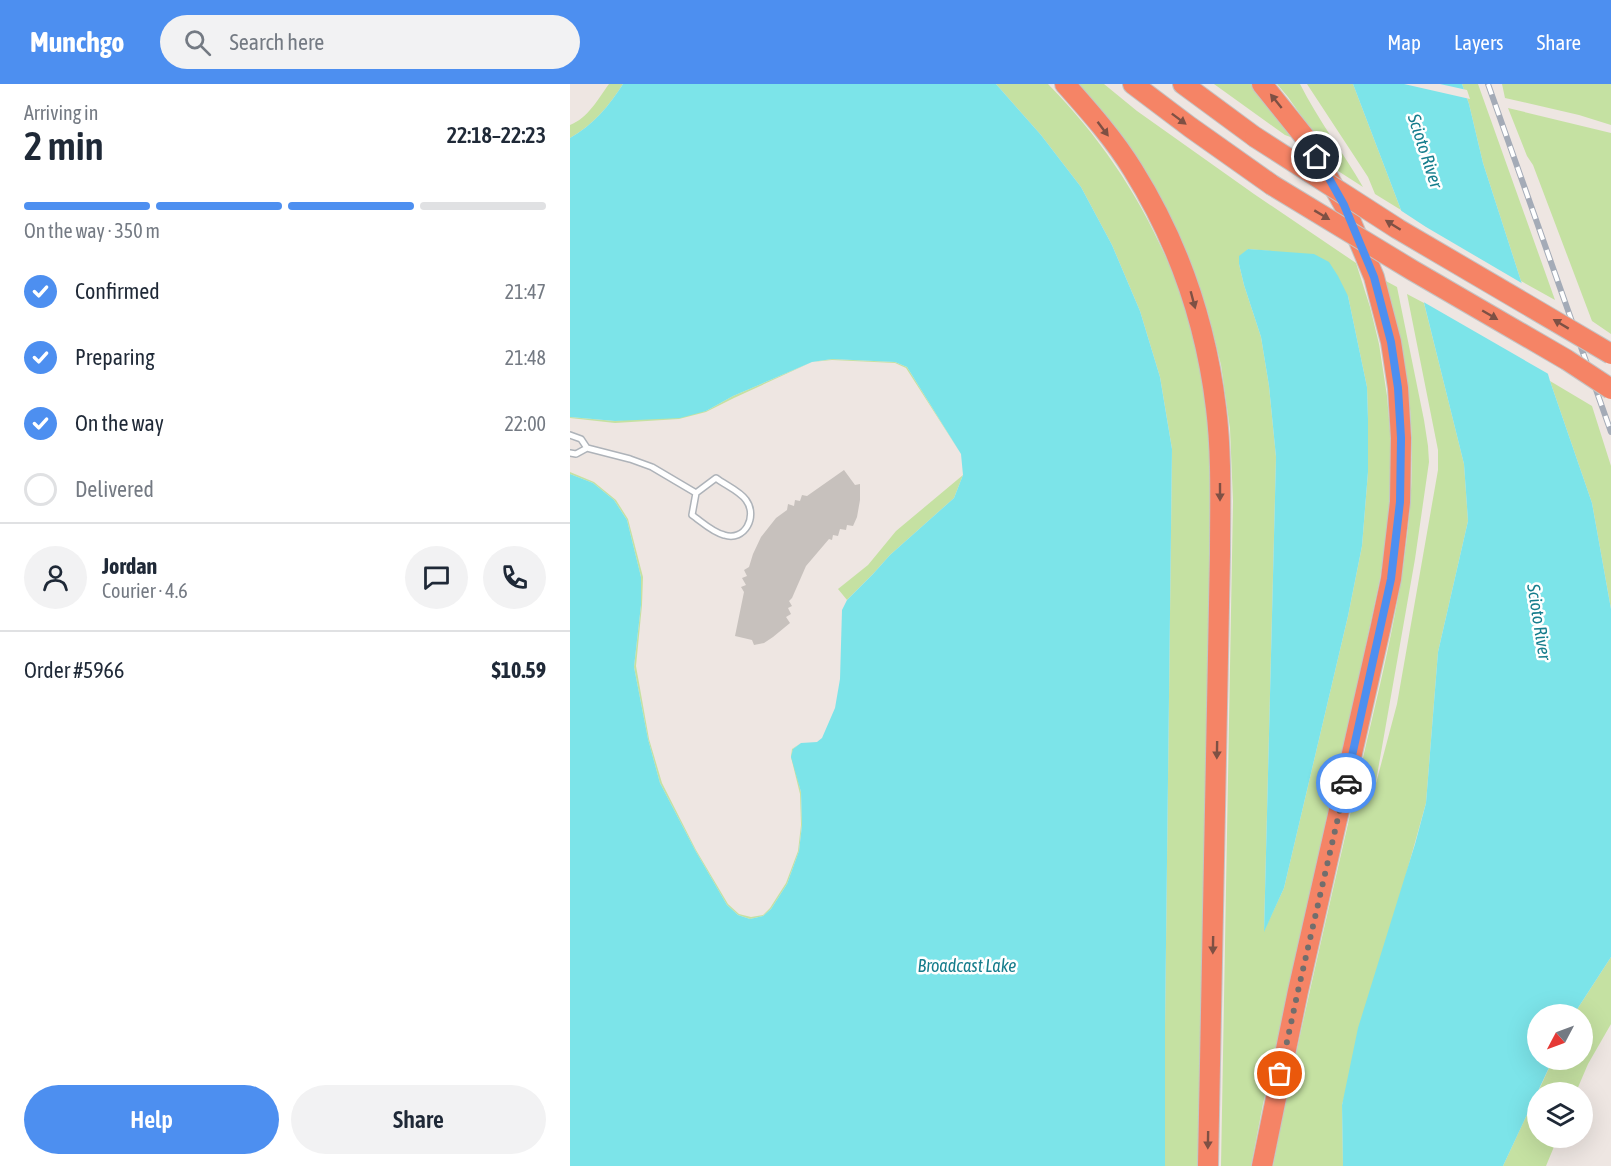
<!DOCTYPE html>
<html lang="en">
<head>
<meta charset="utf-8">
<style>
	body { margin:0; font-family:"Asap Condensed",sans-serif; background:#f2f2f3; color:#1f2937; height:100vh; display:flex; flex-direction:column; font-size:22px; white-space:nowrap }
	* { box-sizing:border-box; margin:0 }
	p { font-size:20px; color:#747a83 }
	.icon { flex:none; width:33px; height:33px; fill:none; stroke:currentColor; stroke-width:2; stroke-linecap:round; stroke-linejoin:round }
	.map { position:relative; flex:1; overflow:hidden }
	.details { display:flex; flex-direction:column; background:#fff; width:570px }
	.details>* { flex:none }
	.needle { width:39px; rotate:229deg }
	.buttons { position:absolute; left:957px; top:920px; display:grid; gap:12px }
	.buttons a { display:grid; place-items:center; width:66px; height:66px; border-radius:50%; background:#fff; box-shadow:0 6px 24px #0002; font-size:30px }
	.pin { position:absolute; display:grid; place-items:center; width:51px; height:51px; color:#fff; margin:-26px; border:3px solid #fff; border-radius:50%; box-shadow:0 2px 6px #0007 }
	.courier { position:absolute; display:grid; place-items:center; width:60px; height:60px; margin:-30px; border:4px solid #4d8ff0; border-radius:50%; background:#fff; color:#222; box-shadow:0 2px 8px #0007 }
	.summary em { font-style:normal; font-weight:600 }
	.summary div { display:flex; flex-direction:column-reverse }
	.summary { display:flex; align-items:center; justify-content:space-between; height:102px; padding:0 24px }
	h1 { font-size:39px; font-weight:600; line-height:45px }
	.bar { display:grid; grid-template-columns:repeat(4,1fr); gap:9px 6px; align-content:center; height:72px; padding:0 24px }
	.bar i { height:8px; border-radius:4px; background:#e0e1e3 }
	.bar .current { background:#4d8ff0 }
	.bar p { grid-column:span 4 }
	.line { display:flex; align-items:center; gap:15px; padding:0 24px; border-top:2px solid #e0e1e3 }
	.line div { flex:1 }
	.round { display:grid; place-items:center; flex:none; width:63px; height:63px; border-radius:32px; background:#f2f2f3 }
	ol { padding:0 24px; list-style:none }
	li { display:flex; align-items:center; gap:18px; height:66px }
	li p { margin-inline-start:auto }
	li .icon { padding:6px; border-radius:50%; background:#4d8ff0; color:#fff; stroke-width:4 }
	li:last-child { color:#747a83 }
	li i { width:33px; height:33px; border:3px solid #e0e1e3; border-radius:50% }
	.button { display:flex; gap:12px; margin-top:auto; padding:12px 24px }
	.button a { flex:1; height:69px; border-radius:36px; background:#4d8ff0; color:#fff; font-size:24px; font-weight:600; line-height:69px; text-align:center }
	.button a+a { background:#f2f2f3; color:#1f2937 }
	header { display:flex; align-items:center; gap:36px; box-sizing:border-box; height:84px; padding:0 30px; background:#4d8ff0; color:#fff }
	header strong { font-size:28px }
	nav { display:flex; gap:33px; margin-inline-start:auto; font-size:21px }
	.search { width:420px; height:54px; background:#f2f2f3; display:flex; align-items:center; gap:15px; box-sizing:border-box; padding:0 21px; border-radius:33px; color:#747a83; font-size:22px }
	main { display:flex; flex:1; min-height:0 }
	.map>svg:first-child { display:block }
</style>
</head>
<body>
<header>
<strong>Munchgo</strong>
<div class="search"><svg class="icon" aria-label="search" viewBox="0 0 24 24"><circle cx="10" cy="10" r="6"/><path d="M15 15l6 6"/></svg>Search here</div>
<nav><a>Map</a><a>Layers</a><a>Share</a></nav>
</header>
<main>
<section class="details">
<div class="summary"><div><h1>2 min</h1><p>Arriving in</p></div><em>22:18–22:23</em></div>
<div class="bar"><i class="current"></i><i class="current"></i><i class="current"></i><i></i><p>On the way · 350 m</p></div>
<ol>
<li><svg class="icon" aria-label="check" viewBox="0 0 24 24"><path d="M5 12l5 5 9-10"/></svg>Confirmed<p>21:47</p></li>
<li><svg class="icon" aria-label="check" viewBox="0 0 24 24"><path d="M5 12l5 5 9-10"/></svg>Preparing<p>21:48</p></li>
<li><svg class="icon" aria-label="check" viewBox="0 0 24 24"><path d="M5 12l5 5 9-10"/></svg>On the way<p>22:00</p></li>
<li><i></i>Delivered</li>
</ol>
<div class="line" style="height:108px"><a class="round"><svg class="icon" aria-label="person" viewBox="0 0 24 24"><circle cx="12" cy="8" r="4"/><path d="M4 21q1-7 8-7t8 7"/></svg></a><div><b>Jordan</b><p>Courier · 4.6</p></div><a class="round"><svg class="icon" aria-label="chat" viewBox="0 0 24 24"><path d="M4 5h16v11H9l-5 4z"/></svg></a><a class="round"><svg class="icon" aria-label="phone" viewBox="0 0 24 24"><path d="M5 4h4l2 5-3 2q2 4 5 5l2-3 5 2v4C11 20 4 13 5 4z"/></svg></a></div>
<div class="line" style="height:78px"><div>Order #5966</div><b>$10.59</b></div>
<div class="button"><a>Help</a><a>Share</a></div>
</section>
<div class="map">
<svg width="1041" height="1082" viewBox="0 0 1041 1082">
	<rect width="100%" height="100%" fill="#eee6e2"/>
	<!-- green -->
	<path fill="#c5e1a2" fill-rule="evenodd" d="M 39,0 L 53,0 C 40,21 22,42 0,54 L 0,41 C 18,34 28,15 39,0 Z
		M 426,0 L 478,0 C 532,55 571,114 601,185 C 609,206 618,228 624,250 C 635,299 639,349 643,399 L 629,1082 L 595,1082 L 595,944 L 602,365 L 590,293 L 570,227 L 542,161 L 511,103 L 471,51 Z
		M 506,0 L 534,0 L 567,27 L 684,110 L 786,179 L 800,223 L 809,260 L 817,312 L 821,358 L 821,399 L 817,446 L 810,495 L 776,653 L 693,1020 L 681,1082 L 651,1082 L 663,417 L 660,345 L 651,281 L 638,229 L 622,181 L 599,131 L 573,85 ZM 678,165 L 700,167 L 778,212 L 797,303 L 798,335 L 798,388 L 792,462 L 778,532 L 714,804 L 694,847 L 706,373 L 699,302 L 691,253 L 674,201 L 669,180 Z
		M 644,0 L 681,0 L 723,54 L 715,51 Z
		M 707,0 L 730,0 C 748,36 773,68 793,103 L 765,85 L 749,57 L 718,13 Z
		M 737,0 L 783,0 L 831,126 L 805,110 L 798,93 Z
		M 892,0 L 908,0 L 985,216 L 951,197 L 913,79 L 899,20 Z
		M 932,0 L 1041,0 L 1041,41 L 1009,31 L 935,14 Z
		M 938,24 L 1041,49 L 1041,250 L 1022,237 L 963,81 L 957,72 Z
		M 814,196 L 827,203 L 854,336 L 858,362 L 859,378 L 845,475 L 805,703 L 827,620 L 868,386 L 868,366 L 837,210 L 854,219 L 894,380 L 898,437 L 868,568 L 856,719 L 772,1021 L 773,1082 L 703,1082 C 727,957 757,833 785,709 C 816,570 859,428 835,284 C 830,254 822,225 814,196 Z
		M 262,275 L 325,278 L 337,283 L 391,370 L 393,391 L 384,414 L 320,471 L 303,490 L 277,516 L 268,505 L 298,481 L 326,447 L 393,391 L 391,370 L 336,284 L 325,279 L 262,276 L 242,278 L 164,314 L 136,328 L 109,335 L 45,339 L 0,334 L 0,333 L 45,337 L 136,327 L 163,312 L 242,278 Z
		M 980,297 L 1022,322 L 1041,382 L 1041,525 L 1022,419 Z
		M 0,388 L 24,398 L 46,416 L 58,435 L 73,493 L 72,521 L 66,582 L 79,655 L 92,699 L 126,766 L 158,820 L 169,830 L 181,833 L 193,831 L 200,824 L 216,799 L 228,767 L 231,741 L 230,710 L 221,673 L 222,665 L 231,659 L 223,665 L 222,673 L 231,708 L 232,741 L 229,767 L 217,800 L 201,825 L 193,832 L 180,835 L 168,831 L 157,821 L 125,766 L 90,699 L 78,655 L 64,583 L 71,521 L 71,493 L 57,436 L 44,416 L 23,399 L 0,390 Z
		M 1041,873 L 1041,940 L 1018,980 L 1006,1008 L 968,1008 L 983,975 L 1012,975 L 1012,930 L 1004,930 Z
		M 967,1009 L 968,1053 L 988,1053 L 976,1082 L 933,1082 Z"/>
	<!-- water -->
	<path fill="#7ce4e9" d="M 53,0 L 426,0 L 471,51 L 511,103 L 542,161 L 570,227 L 590,293 L 602,365 L 595,944 L 595,1082 L 0,1082 L 0,390 L 23,399 L 44,416 L 57,436 L 71,493 L 71,521 L 64,583 L 78,655 L 90,699 L 125,766 L 157,821 L 168,831 L 180,835 L 193,832 L 201,825 L 217,800 L 229,767 L 232,741 L 231,708 L 221,673 L 223,665 L 231,659 L 247,658 L 252,654 L 265,624 L 270,595 L 272,526 L 277,516 L 303,490 L 320,471 L 384,414 L 393,391 L 391,370 L 337,283 L 325,278 L 262,275 L 242,278 L 163,312 L 136,327 L 110,334 L 45,337 L 0,333 L 0,54 C 22,42 40,21 53,0 Z
		M 783,0 L 892,0 L 899,20 L 913,79 L 951,197 L 980,297 L 1022,419 L 1041,525 L 1041,873 L 1004,930 L 968,930 L 968,975 L 983,975 L 933,1082 L 773,1082 L 772,1021 L 788,944 L 845,760 L 856,719 L 868,568 L 898,437 L 894,380 L 831,126 Z
		M 678,165 L 744,170 L 759,178 L 768,192 L 778,212 L 797,303 L 798,335 L 798,388 L 792,462 L 778,532 L 714,804 L 694,848 L 706,373 L 699,302 L 691,253 L 674,201 L 669,180 L 669,172 Z"/>
	<!-- pier -->
	<path fill="#eee6e2" d="M 834,0 L 870,0 L 897,6 L 900,15 Z
		M 827,124 L 856,143 L 955,201 L 982,292 L 850,216 Z"/>
	<!-- building -->
	<path fill="#c7c1bd" d="M 274,386 L 285,401 L 290,400 L 290,416 L 287,433 L 283,442 L 277,441 L 276,446 L 270,445 L 268,452 L 263,451 L 262,456 L 259,455 L 236,482 L 222,514 L 219,517 L 222,522 L 218,524 L 221,530 L 216,533 L 220,539 L 203,553 L 194,559 L 184,561 L 182,556 L 165,552 L 174,508 L 171,503 L 176,501 L 172,494 L 177,492 L 174,486 L 179,483 L 183,470 L 191,453 L 206,434 L 217,426 L 218,420 L 224,422 L 225,416 L 230,417 L 232,411 L 237,412 Z"/>
	<g fill="none" stroke-linecap="round" stroke-linejoin="round">
		<defs>
			<path id="lane" d="M 0,351 L 11,355 L 17,364
				M 0,369 L 6,370 L 17,364 L 60,375 L 82,383 L 126,409
				M 146,394 C 155,401 170,407 176,416 C 188,432 175,458 154,451 C 142,448 132,438 122,431 L 126,409 Z"/>
			<path id="highway" d="M 495,0 C 519,27 544,55 563,86 C 608,158 636,240 646,324 C 652,372 650,422 650,470 L 638,1082
				M 563,0 L 620,43 L 702,101
				M 613,0 L 685,53
				M 692,0 L 737,56 L 774,121 L 804,193 L 821,258 L 828,304 L 831,354 L 830,418 L 821,495 L 810,546 L 728,907 L 692,1082"/>
		</defs>
		<!-- lane casing -->
		<use href="#lane" stroke="#aeb3b9" stroke-width="8"/>
		<!-- highway casing -->
		<use href="#highway" stroke="#c4c4c4" stroke-width="22"/>
		<!-- lane -->
		<use href="#lane" stroke="#fff" stroke-width="5"/>
		<!-- highway -->
		<use href="#highway" stroke="#f58466" stroke-width="20"/>
		<defs>
			<path id="rail" d="M 918,0 L 1041,348"/>
		</defs>
		<!-- rail casing -->
		<use href="#rail" stroke="#a4abb7" stroke-width="6"/>
		<!-- rail -->
		<use href="#rail" stroke="#fff" stroke-width="4" stroke-dasharray="11" stroke-linecap="butt"/>
		<defs>
			<path id="highway-bridge" d="M 685,53 L 828,145 L 1041,270
				M 702,101 L 842,186 L 997,276 L 1041,305"/>
		</defs>
		<!-- highway-bridge casing -->
		<use href="#highway-bridge" stroke="#c4c4c4" stroke-width="22" stroke-linecap="butt"/>
		<!-- highway-bridge -->
		<use href="#highway-bridge" stroke="#f58466" stroke-width="20"/>
	</g>
	<!-- one-way arrows -->
	<defs><path id="oneway-solid" d="M-6-.8H1V-3.2L6.5 0L1 3.2V.8H-6Z" transform="scale(1.5)"/></defs>
	<g fill="#7e5044">
		<use href="#oneway-solid" transform="translate(706 17) rotate(-129)"/>
		<use href="#oneway-solid" transform="translate(609 35) rotate(37)"/>
		<use href="#oneway-solid" transform="translate(533 45) rotate(53)"/>
		<use href="#oneway-solid" transform="translate(752 131) rotate(31)"/>
		<use href="#oneway-solid" transform="translate(823 141) rotate(-148)"/>
		<use href="#oneway-solid" transform="translate(623 216) rotate(75)"/>
		<use href="#oneway-solid" transform="translate(920 231) rotate(30)"/>
		<use href="#oneway-solid" transform="translate(991 240) rotate(-149)"/>
		<use href="#oneway-solid" transform="translate(650 408) rotate(90)"/>
		<use href="#oneway-solid" transform="translate(647 666) rotate(91)"/>
		<use href="#oneway-solid" transform="translate(643 861) rotate(91)"/>
		<use href="#oneway-solid" transform="translate(638 1056) rotate(91)"/>
	</g>
	<g fill="none" stroke-linecap="round" stroke-linejoin="round">
		<!-- done -->
		<path stroke="#716e6d" stroke-width="6" stroke-dasharray="0 10.8" d="M 710,990 L 728,907 L 776,699"/>
		<!-- route -->
		<path stroke="#4d8ff0" stroke-width="8" d="M 747,73 L 774,121 L 804,193 L 821,258 L 828,304 L 831,354 L 830,418 L 821,495 L 776,699"/>
	</g>
	<g text-anchor="middle" stroke-width="5" stroke-linejoin="round" paint-order="stroke">
		<!-- water labels -->
		<g font-size="18" font-style="italic" fill="#167d8c" stroke="#fff">
			<text transform="translate(855 67) rotate(72)" y="6">Scioto River</text>
			<text transform="translate(969 538) rotate(81)" y="6">Scioto River</text>
			<text x="397" y="888">Broadcast Lake</text>
		</g>
	</g>
</svg>
<div class="buttons">
<a><svg class="needle" viewBox="-14 -14 28 28"><path d="M0-13l5 13h-10z" fill="#e53935"/><path d="M0 13l5-13h-10z" fill="#747a83"/></svg></a>
<a><svg class="icon" aria-label="layers" viewBox="0 0 24 24"><path d="M12 4l9 5-9 5-9-5zM3 14l9 5 9-5"/></svg></a>
</div>
<div class="pin" style="left:710px;top:990px;background:#ea580c"><svg class="icon" aria-label="bag" viewBox="0 0 24 24"><path d="M5 8h14l-1 12H6zM9 8a3 3 0 0 1 6 0"/></svg></div>
<div class="pin" style="left:747px;top:73px;background:#1f2937"><svg class="icon" aria-label="home" viewBox="0 0 24 24"><path d="M3 11l9-7 9 7M6 9v11h12V9"/></svg></div>
<div class="courier" style="left:776px;top:699px"><svg class="icon" aria-label="car" viewBox="0 0 24 24"><path d="M5 17H2v-5l4-1 3-4h7l3 4 3 1v5h-3M9 17h6M6 11h13"/><circle cx="7" cy="17" r="2"/><circle cx="17" cy="17" r="2"/></svg></div>
</div>
</main>
</body>
</html>
